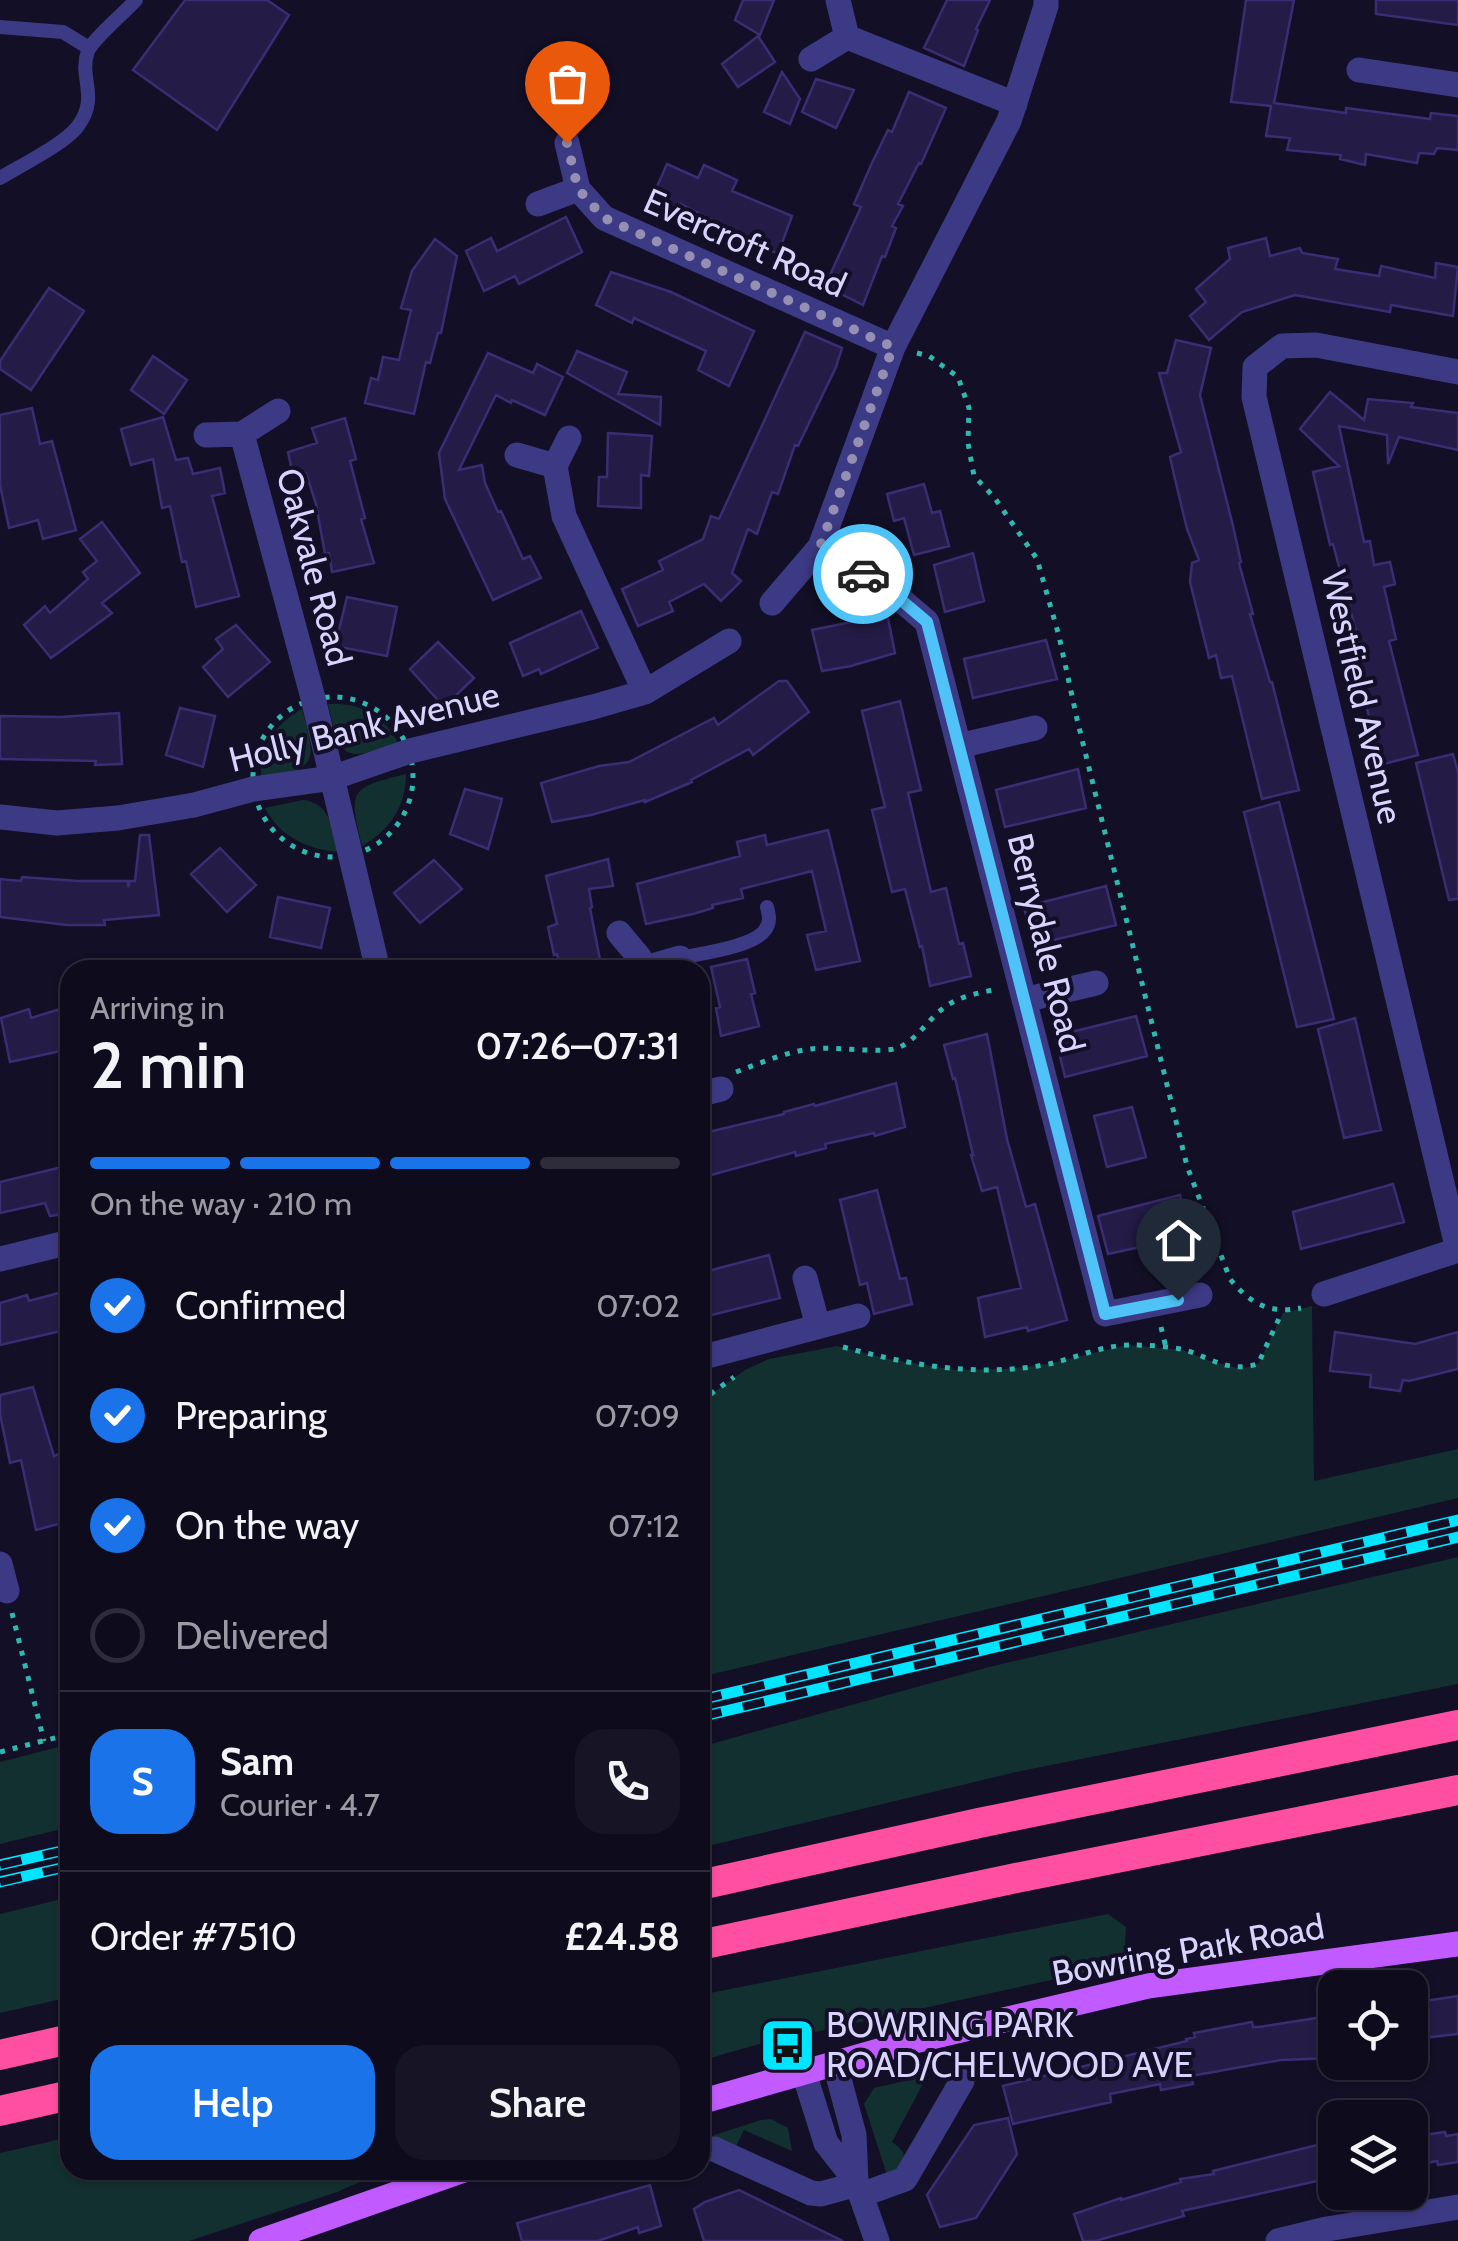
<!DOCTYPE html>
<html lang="en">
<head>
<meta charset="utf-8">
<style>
	body { margin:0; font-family:Cabin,sans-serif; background:#171425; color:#f1f3f6; height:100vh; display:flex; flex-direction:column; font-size:38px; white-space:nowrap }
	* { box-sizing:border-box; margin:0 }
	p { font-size:32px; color:#9b9ba3 }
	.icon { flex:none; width:55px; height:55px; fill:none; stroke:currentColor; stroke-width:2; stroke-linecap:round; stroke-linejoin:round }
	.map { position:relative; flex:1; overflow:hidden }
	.drawer { position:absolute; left:60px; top:960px; width:650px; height:1220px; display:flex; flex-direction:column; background:#0e0b1c; border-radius:30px; box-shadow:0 2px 8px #0004,0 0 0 2px #2e2b3b }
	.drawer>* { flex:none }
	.controls { position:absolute; left:1318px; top:1970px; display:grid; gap:20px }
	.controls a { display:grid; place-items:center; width:110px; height:110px; border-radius:20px; background:#0e0b1c; box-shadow:0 2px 8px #0004,0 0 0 2px #2e2b3b; font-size:50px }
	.pin { position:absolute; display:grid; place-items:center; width:85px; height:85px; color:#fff; margin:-102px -42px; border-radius:50% 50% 50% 0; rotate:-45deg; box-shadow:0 0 10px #0007 }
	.pin .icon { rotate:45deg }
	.courier { position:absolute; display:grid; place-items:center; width:100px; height:100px; margin:-50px; border:8px solid #4fc3f7; border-radius:50%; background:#fff; color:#222; box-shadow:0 2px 12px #0007 }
	.overview em { font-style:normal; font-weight:600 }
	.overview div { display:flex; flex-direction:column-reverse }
	.overview { display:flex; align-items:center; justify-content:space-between; height:170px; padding:0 30px }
	h1 { font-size:65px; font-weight:600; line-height:75px }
	.bar { display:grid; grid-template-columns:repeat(4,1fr); gap:15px 10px; align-content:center; height:120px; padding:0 30px }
	.bar i { height:12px; border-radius:8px; background:#2e2b3b }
	.bar .on { background:#1a73e8 }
	.bar p { grid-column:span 4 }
	.line { display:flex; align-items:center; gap:25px; padding:0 30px; border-top:2px solid #2e2b3b }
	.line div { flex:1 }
	.round { display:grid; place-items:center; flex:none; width:105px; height:105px; border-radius:30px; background:#171425 }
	ol { padding:0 30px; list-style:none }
	li { display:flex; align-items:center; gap:30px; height:110px }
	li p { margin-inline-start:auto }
	li .icon { padding:10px; border-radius:50%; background:#1a73e8; color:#fff; stroke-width:4 }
	li:last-child { color:#9b9ba3 }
	li i { width:55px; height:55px; border:5px solid #2e2b3b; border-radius:50% }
	.cta { display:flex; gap:20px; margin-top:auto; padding:20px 30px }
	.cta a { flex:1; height:115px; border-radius:30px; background:#1a73e8; color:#fff; font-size:40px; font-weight:600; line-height:115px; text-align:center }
	.cta a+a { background:#171425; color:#f1f3f6 }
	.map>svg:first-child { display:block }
</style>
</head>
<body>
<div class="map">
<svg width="1458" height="2241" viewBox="0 0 1458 2241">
	<rect width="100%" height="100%" fill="#130f26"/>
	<!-- green -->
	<path fill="#12302f" d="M 328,704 C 360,702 384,716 399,744 C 344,760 341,763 328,704 Z
		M 302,709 C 317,763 318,768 261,780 C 259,747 274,725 302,709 Z
		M 406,774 C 406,806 390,830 362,846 C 348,789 350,788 406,774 Z
		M 303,800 C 331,803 332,829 338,852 C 307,849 280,837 265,808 Z
		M 1312,1306 L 1314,1481 L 1458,1449 L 1458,1498 L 700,1677 L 700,1402 L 745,1370 L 769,1359 L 837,1346 L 888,1359 L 956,1370 L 1005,1369 L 1047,1364 L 1127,1345 L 1183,1350 L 1207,1360 L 1241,1369 L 1258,1364 L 1283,1313 Z
		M 1458,1557 L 1458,1684 L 1016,1772 L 700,1848 L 700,1747 L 989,1667 Z
		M 70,1744 L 70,1827 L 0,1844 L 0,1762 Z
		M 70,1897 L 70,1997 L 0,2013 L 0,1914 Z
		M 1108,1914 L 1126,1927 L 1124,1964 L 752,2046 L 700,2061 L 700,1995 Z
		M 927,2076 L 892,2142 C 903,2150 906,2152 902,2166 L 892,2172 L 886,2172 L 864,2104 L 874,2088 Z
		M 771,2119 L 788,2128 L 792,2151 L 744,2130 L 736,2146 L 713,2137 L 714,2135 L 761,2120 Z
		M 70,2137 L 70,2170 L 387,2170 L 337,2192 L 189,2241 L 0,2241 L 0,2153 Z"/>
	<!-- building -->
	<path fill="#241b47" stroke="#3b2d73" stroke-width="2.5" d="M 185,0 L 267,0 L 289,15 L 217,130 L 133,70 Z
		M 743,0 L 774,0 L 760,35 L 735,20 Z
		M 947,0 L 990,0 L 976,29 L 978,30 L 964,66 L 924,48 Z
		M 1246,0 L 1294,0 L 1274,103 L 1346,113 L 1346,108 L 1430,119 L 1431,113 L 1458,116 L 1458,150 L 1437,148 L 1434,154 L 1419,153 L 1417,163 L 1366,154 L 1365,165 L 1340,159 L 1341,155 L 1287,150 L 1290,138 L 1266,136 L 1271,106 L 1231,102 Z
		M 1376,0 L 1458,0 L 1458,25 L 1376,14 Z
		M 758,36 L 775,62 L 738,87 L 722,64 Z
		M 782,72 L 800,99 L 790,124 L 764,112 Z
		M 816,79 L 854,90 L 836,128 L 802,112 Z
		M 909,92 L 946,108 L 921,164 L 919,163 L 898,204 L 903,206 L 892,226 L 896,228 L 885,257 L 882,256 L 863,305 L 825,286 L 861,207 L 854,204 L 871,165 L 888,130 L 892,132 Z
		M 667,164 L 698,178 L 704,165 L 737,180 L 732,191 L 792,216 L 778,254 L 681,204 L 678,211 L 652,198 Z
		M 566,217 L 582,252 L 519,284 L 515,276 L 484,291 L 466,251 L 491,238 L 497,251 Z
		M 1266,238 L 1270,256 L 1300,248 L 1302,253 L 1338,259 L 1335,269 L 1379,276 L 1381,266 L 1435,278 L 1436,263 L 1458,267 L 1453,316 L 1391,305 L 1390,312 L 1295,295 L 1242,312 L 1209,340 L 1190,316 L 1206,302 L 1196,289 L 1230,259 L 1228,248 Z
		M 435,239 L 457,256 L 441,333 L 438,333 L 430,363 L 426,362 L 414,414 L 365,403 L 371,378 L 378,380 L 383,357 L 399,360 L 411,310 L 401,308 L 412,271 Z
		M 611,272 L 671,292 L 754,331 L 729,386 L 698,370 L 706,351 L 634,318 L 632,323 L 596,305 Z
		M 49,288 L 84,311 L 31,390 L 0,369 L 0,361 Z
		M 805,332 L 842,348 L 836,367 L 798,446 L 795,445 L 778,494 L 772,492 L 757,534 L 748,529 L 732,573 L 741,581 L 721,601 L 704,584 L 669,602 L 673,611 L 638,626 L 622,589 L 663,570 L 659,561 L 703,539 L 711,516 L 719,519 Z
		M 1176,340 L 1211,348 L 1200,395 L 1233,526 L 1241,562 L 1239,563 L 1253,614 L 1250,614 L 1270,682 L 1272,682 L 1299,790 L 1262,799 L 1232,676 L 1221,678 L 1216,655 L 1209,658 L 1190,582 L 1192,563 L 1199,560 L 1187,529 L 1174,475 L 1170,457 L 1181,452 L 1159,373 L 1167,373 Z
		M 577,351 L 627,372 L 618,394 L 661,397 L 660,425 L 567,373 Z
		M 488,353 L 533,373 L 537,364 L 563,377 L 545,415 L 512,400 L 511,403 L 496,395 L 459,470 L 482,465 L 485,483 L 498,512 L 501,511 L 523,559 L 530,556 L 541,578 L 493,600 L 445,499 L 439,453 Z
		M 153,356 L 187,380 L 164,414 L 131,390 Z
		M 1330,392 L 1364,420 L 1368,399 L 1413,403 L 1411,407 L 1458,413 L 1458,450 L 1399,437 L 1388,464 L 1387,435 L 1339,426 L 1364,542 L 1370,541 L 1374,565 L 1390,562 L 1395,584 L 1384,587 L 1396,639 L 1389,641 L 1418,755 L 1380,765 L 1355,656 L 1362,654 L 1333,544 L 1330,545 L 1313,472 L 1339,466 L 1300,429 Z
		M 32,408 L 40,444 L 52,441 L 76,530 L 43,539 L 38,520 L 9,528 L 0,485 L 0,415 Z
		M 163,417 L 176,460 L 188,458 L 193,474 L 220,468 L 225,493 L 212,496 L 239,596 L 196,607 L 186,561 L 182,562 L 170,506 L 162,508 L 153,459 L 131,465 L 121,429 Z
		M 345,418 L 356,459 L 350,461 L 365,518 L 361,519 L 374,563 L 332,572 L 329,553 L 325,554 L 316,504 L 306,473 L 293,476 L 288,452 L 317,443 L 312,428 Z
		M 608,433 L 652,436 L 649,476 L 641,475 L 641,508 L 598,506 L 599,477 L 607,477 Z
		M 924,484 L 932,513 L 940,511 L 949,546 L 914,555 L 904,518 L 894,521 L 887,494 Z
		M 102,522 L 140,573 L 102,603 L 112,613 L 51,658 L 24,625 L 45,606 L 50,613 L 88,579 L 83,572 L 97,561 L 80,539 Z
		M 973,553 L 984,601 L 945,612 L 934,565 Z
		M 347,597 L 397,607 L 387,656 L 335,646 Z
		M 581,611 L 598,648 L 541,674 L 539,669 L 523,676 L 510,643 Z
		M 887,613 L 895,653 L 851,666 L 822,671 L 812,630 L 866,619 Z
		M 236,625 L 270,662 L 228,697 L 203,667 L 223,649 L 216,639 Z
		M 1046,640 L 1057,679 L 973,698 L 964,659 Z
		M 438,642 L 474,678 L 444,707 L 410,669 Z
		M 779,681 L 787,681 L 809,712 L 753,755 L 749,749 L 691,780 L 692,782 L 645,802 L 645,800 L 591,815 L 552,822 L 541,783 L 599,766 L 629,762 L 714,718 L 718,725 Z
		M 900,701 L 921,790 L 908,793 L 931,892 L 946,888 L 959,944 L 963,943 L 971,976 L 930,986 L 922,946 L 920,947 L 905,889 L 892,892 L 872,810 L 885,807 L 862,711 Z
		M 180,708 L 215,716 L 203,767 L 166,755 Z
		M 119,713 L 122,764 L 95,765 L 96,761 L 0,759 L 0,716 L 60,717 Z
		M 1453,754 L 1458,772 L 1458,899 L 1449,900 L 1416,763 Z
		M 1078,769 L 1086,808 L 1005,827 L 996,790 Z
		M 465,789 L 502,799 L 488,849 L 450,834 Z
		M 1279,802 L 1334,1019 L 1297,1027 L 1244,812 Z
		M 828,830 L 860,961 L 816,970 L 807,935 L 826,931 L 812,871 L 741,889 L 743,898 L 712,905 L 713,908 L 693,914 L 646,924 L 637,884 L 740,856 L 737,842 L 765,835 L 767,845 Z
		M 140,835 L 149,835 L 159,915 L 104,920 L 105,925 L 67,925 L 0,917 L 0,879 L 21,881 L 22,877 L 78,881 L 128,881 L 128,887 L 130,881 L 135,881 Z
		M 220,848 L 256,885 L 227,912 L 191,874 Z
		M 608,859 L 613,886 L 589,889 L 592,907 L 590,908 L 602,970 L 561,970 L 557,954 L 554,955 L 548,927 L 557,924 L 546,876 Z
		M 434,860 L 462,889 L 420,923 L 394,893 Z
		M 1106,886 L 1116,925 L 1033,945 L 1024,907 Z
		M 278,897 L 330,908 L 321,948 L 270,937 Z
		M 747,959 L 755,993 L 751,994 L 759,1026 L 721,1036 L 716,1008 L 720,1007 L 711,967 Z
		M 70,1006 L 70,1049 L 10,1062 L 1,1018 L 29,1009 L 31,1018 Z
		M 1136,1016 L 1147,1056 L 1065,1077 L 1055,1036 Z
		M 1355,1018 L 1381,1130 L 1344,1138 L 1318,1029 Z
		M 987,1034 L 1007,1139 L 1026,1207 L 1035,1204 L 1067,1320 L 1028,1331 L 1027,1327 L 985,1337 L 978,1298 L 1021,1288 L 997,1187 L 982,1191 L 971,1155 L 973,1155 L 955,1078 L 953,1079 L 944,1045 Z
		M 896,1083 L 905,1127 L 875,1136 L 874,1133 L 825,1144 L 826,1148 L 796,1156 L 795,1152 L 700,1178 L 700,1134 L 784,1114 L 784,1112 L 814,1104 L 815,1106 Z
		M 1132,1107 L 1146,1157 L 1107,1167 L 1094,1116 Z
		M 70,1165 L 70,1213 L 50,1216 L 45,1203 L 0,1213 L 0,1182 Z
		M 1393,1184 L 1404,1222 L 1301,1249 L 1293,1212 Z
		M 877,1190 L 900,1279 L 906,1278 L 912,1304 L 874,1314 L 867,1283 L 860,1285 L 840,1200 Z
		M 1180,1195 L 1191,1236 L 1108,1254 L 1098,1216 Z
		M 769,1255 L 780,1298 L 700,1318 L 700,1273 Z
		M 70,1290 L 70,1329 L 0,1345 L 0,1303 L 27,1295 L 29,1301 Z
		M 1335,1332 L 1415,1344 L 1458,1332 L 1458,1369 L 1409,1381 L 1403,1380 L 1400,1391 L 1370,1387 L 1371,1375 L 1330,1371 Z
		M 33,1387 L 54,1456 L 59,1454 L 70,1504 L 70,1521 L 36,1530 L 21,1460 L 10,1463 L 0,1414 L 0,1395 Z
		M 1458,1996 L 1458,2034 L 1422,2038 L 1418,2002 Z
		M 1323,2017 L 1332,2058 L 1281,2060 L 1191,2076 L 1193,2084 L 1161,2090 L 1160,2084 L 1110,2094 L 1111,2102 L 1013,2124 L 1003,2086 L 1187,2041 L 1186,2039 L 1195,2037 L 1194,2033 L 1252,2022 L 1253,2027 L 1259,2027 Z
		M 1008,2118 L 1017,2154 L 976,2218 L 940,2227 L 927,2195 L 974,2125 Z
		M 1445,2132 L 1446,2136 L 1458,2134 L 1458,2162 L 1438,2165 L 1437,2161 L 1410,2166 L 1410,2137 Z
		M 1325,2143 L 1325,2147 L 1335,2145 L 1335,2177 L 1182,2211 L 1184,2216 L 1095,2241 L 1083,2241 L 1074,2214 L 1121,2198 L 1121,2200 L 1181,2182 L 1180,2179 L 1214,2174 L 1213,2171 Z
		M 650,2185 L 661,2226 L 639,2233 L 638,2227 L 598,2241 L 522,2241 L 517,2223 Z
		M 739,2190 L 843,2241 L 704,2241 L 694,2209 L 705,2202 Z"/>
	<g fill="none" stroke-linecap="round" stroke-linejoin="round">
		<!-- path -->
		<path stroke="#2fb8b0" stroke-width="5" stroke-dasharray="5 8" stroke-linecap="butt" d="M 917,353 L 929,356 L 958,377 L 969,408 L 968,443 L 974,476 L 994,497 L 1037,559 L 1059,636 L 1077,719 L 1187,1166 L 1230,1279 C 1250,1304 1270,1314 1301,1308
			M253 777a80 80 0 1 1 160 0a80 80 0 1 1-160 0Z
			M 736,1072 C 761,1063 785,1052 811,1049 C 834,1046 881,1054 898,1048 C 918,1039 928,1019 945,1007 C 959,996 980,993 997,989
			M 1161,1327 L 1166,1348
			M 843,1347 C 910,1365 979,1378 1049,1364 C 1075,1358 1103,1345 1131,1345 C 1147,1345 1169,1346 1185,1350 C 1212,1358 1227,1373 1258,1364 L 1282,1312
			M 700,1402 L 734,1377
			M 12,1613 L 44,1741
			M 0,1752 L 70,1734"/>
		<!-- lane -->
		<path stroke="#3d3a85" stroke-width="14" d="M 0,27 L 63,32 L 89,48
			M 0,178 C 20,166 66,143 78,126 C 100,96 78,78 88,51 C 93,39 126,11 136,0
			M 680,958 C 702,953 753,947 765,930 C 771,922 769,915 767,907"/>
		<!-- street -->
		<path stroke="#3d3a85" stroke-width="25" d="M 838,0 L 847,37 L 1015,104
			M 811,59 L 847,37
			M 1359,70 L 1458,85
			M 567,143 L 578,189 L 604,218 L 893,347
			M 538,204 L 578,189
			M 242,434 L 313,698 L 378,970
			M 206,435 L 242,434 L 278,411
			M 569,438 L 555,466 L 564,516 L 645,692
			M 517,455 L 555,466
			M 820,547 L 887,588 L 927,622 L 1105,1314 L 1200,1295
			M 772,603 L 820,547 L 893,347 L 1009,121 L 1046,6 L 1046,0
			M 959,746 L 1035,728
			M 0,817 L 57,823 L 118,818 L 194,805 L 253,789 L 332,778 L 410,751 L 593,707 L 645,692 L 729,641
			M 619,933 L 639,957 L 646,970
			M 645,968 L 680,958
			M 1024,1000 L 1096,983
			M 700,1094 L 721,1089
			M 1458,1250 L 1254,397 L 1255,367 L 1282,346 L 1316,345 L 1458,372
			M 0,1259 L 70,1242
			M 805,1278 L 818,1326
			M 1324,1294 L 1458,1250
			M 700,1358 L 858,1316
			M 0,1564 L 7,1591
			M 835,2064 L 854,2135 L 856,2181 L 877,2241
			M 804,2073 L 826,2143 L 856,2181
			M 714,2149 L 811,2193 L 821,2194 L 857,2184
			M 861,2195 L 905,2179 L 962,2081
			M 1278,2241 L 1327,2229 L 1458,2207"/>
		<!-- primary -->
		<path stroke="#c25bff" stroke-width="25" d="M 700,2102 L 910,2042 L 1148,1986 L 1458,1944
			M 261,2241 L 464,2170"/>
		<!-- highway -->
		<path stroke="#ff4fa3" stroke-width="30" d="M 700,1885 L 979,1823 L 1458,1725
			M 700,1945 L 1016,1878 L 1458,1790
			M 0,2055 L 70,2039
			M 0,2111 L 70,2095"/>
		<defs>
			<path id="rail" d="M 700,1700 L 1458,1520
				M 700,1717 L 1458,1537
				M 0,1865 L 70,1849
				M 0,1882 L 70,1866"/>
		</defs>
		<!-- rail casing -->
		<use href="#rail" stroke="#00e5ff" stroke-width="11"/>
		<!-- rail -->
		<use href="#rail" stroke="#130f26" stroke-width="8" stroke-dasharray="22" stroke-linecap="butt"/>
	</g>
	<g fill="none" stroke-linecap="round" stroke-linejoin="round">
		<!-- done -->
		<path stroke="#948fb3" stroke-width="10" stroke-dasharray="0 18" d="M 567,143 L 578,189 L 604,218 L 893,347 L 820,547 L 863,574"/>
		<!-- route -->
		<path stroke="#4fc3f7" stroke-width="12" d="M 863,574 L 887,588 L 927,622 L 1105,1314 L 1178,1300"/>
	</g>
	<!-- icons -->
	<defs>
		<symbol id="bus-square" viewBox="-11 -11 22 22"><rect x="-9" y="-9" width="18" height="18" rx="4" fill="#00e5ff" stroke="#130f26"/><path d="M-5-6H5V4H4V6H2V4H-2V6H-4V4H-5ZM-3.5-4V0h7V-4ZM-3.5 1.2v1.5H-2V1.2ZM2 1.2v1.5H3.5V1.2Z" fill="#111"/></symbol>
	</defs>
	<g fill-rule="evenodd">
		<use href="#bus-square" x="756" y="2014" width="63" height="63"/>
	</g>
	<g text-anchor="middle" stroke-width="8" stroke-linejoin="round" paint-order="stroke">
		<!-- street labels -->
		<g font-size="35" fill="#d9d4ff" stroke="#130f26">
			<text transform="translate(745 243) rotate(24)" y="12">Evercroft Road</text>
			<text transform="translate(314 567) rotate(75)" y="12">Oakvale Road</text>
			<text transform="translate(1362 697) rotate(77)" y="12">Westfield Avenue</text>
			<text transform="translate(364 727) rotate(-14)" y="12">Holly Bank Avenue</text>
			<text transform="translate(1046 943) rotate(76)" y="12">Berrydale Road</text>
			<text transform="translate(1188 1950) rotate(-10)" y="12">Bowring Park Road</text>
		</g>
		<!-- poi labels -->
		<g font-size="35" fill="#d9d4ff" stroke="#130f26" text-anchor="start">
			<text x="826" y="2037">BOWRING PARK<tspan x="826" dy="40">ROAD/CHELWOOD AVE</tspan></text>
		</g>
	</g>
</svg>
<div class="controls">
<a><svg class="icon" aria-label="locate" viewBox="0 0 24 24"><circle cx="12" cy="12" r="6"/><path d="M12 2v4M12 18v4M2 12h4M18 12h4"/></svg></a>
<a><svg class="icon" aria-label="layers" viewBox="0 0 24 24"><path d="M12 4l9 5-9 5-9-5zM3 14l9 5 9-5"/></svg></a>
</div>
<div class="pin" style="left:567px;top:143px;background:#ea580c"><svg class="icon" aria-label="bag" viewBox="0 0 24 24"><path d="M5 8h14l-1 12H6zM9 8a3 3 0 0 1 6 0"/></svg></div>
<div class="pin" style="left:1178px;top:1300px;background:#1f2937"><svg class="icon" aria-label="home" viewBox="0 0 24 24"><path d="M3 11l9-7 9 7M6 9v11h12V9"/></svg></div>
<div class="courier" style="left:863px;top:574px"><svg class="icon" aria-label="car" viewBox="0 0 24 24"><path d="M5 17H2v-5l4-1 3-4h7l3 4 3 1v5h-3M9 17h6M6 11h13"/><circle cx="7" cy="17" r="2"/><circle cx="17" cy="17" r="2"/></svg></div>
<section class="drawer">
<div class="overview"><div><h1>2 min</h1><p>Arriving in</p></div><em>07:26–07:31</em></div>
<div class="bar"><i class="on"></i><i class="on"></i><i class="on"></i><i></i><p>On the way · 210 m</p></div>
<ol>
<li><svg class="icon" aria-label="check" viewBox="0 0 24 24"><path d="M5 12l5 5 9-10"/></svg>Confirmed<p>07:02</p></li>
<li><svg class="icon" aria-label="check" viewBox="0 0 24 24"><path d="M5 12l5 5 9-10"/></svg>Preparing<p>07:09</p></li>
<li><svg class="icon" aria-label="check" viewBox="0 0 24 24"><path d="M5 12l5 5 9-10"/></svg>On the way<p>07:12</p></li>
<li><i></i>Delivered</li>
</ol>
<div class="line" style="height:180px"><b class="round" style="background:#1a73e8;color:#fff">S</b><div><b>Sam</b><p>Courier · 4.7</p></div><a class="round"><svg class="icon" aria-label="phone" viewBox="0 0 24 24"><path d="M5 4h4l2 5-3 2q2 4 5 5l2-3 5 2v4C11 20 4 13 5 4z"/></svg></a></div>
<div class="line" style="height:130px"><div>Order #7510</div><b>£24.58</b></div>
<div class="cta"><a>Help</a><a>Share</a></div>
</section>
</div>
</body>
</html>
